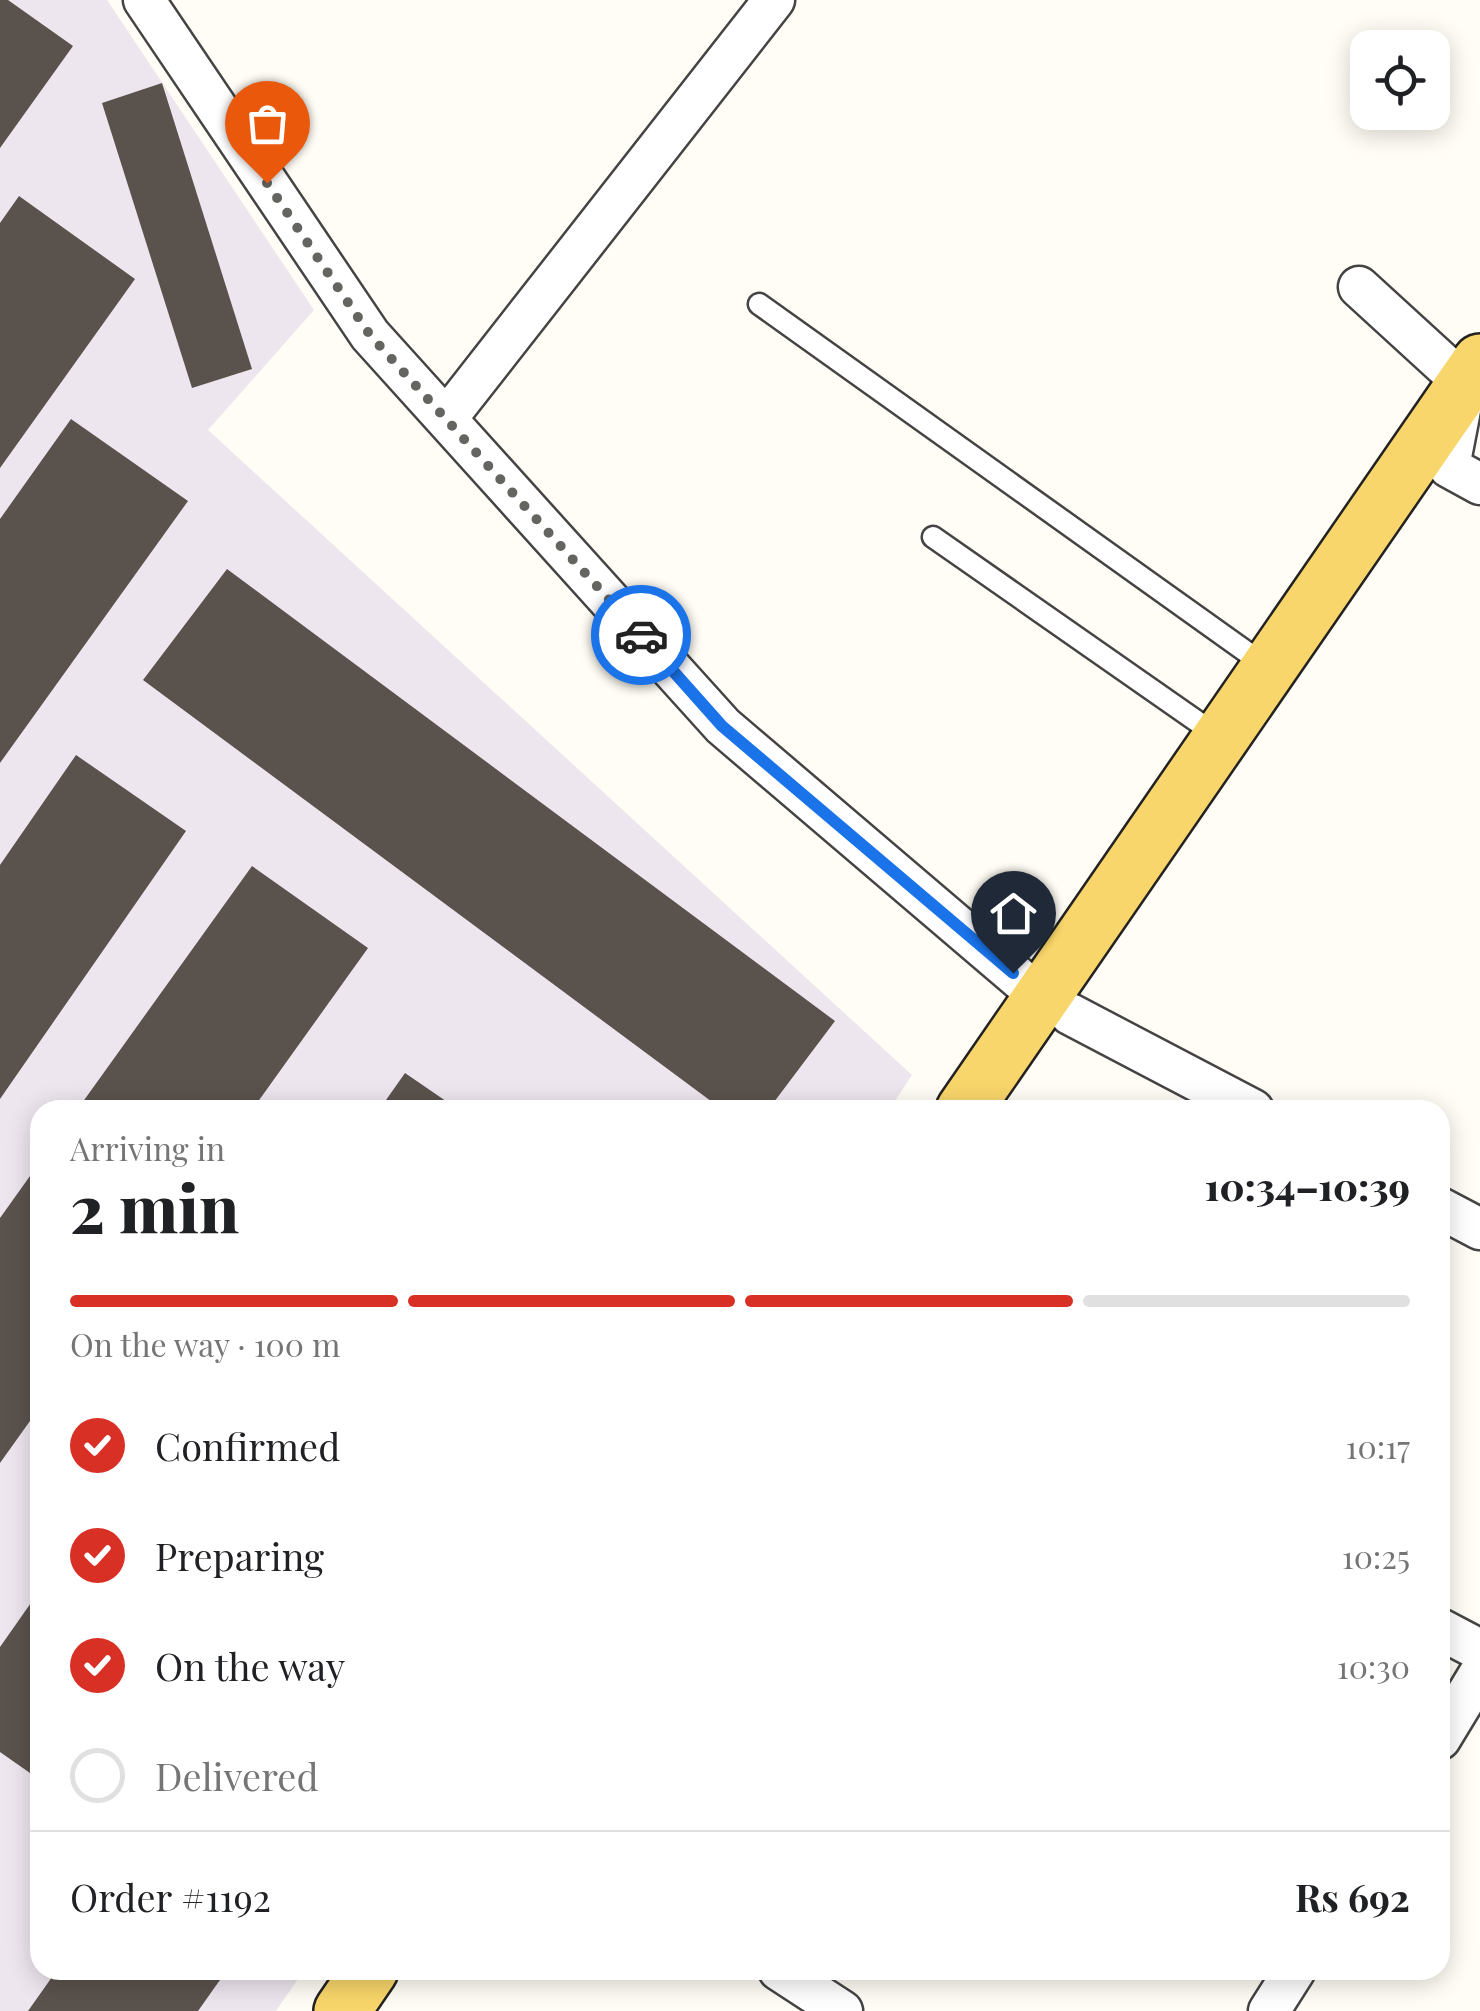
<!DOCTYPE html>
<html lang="en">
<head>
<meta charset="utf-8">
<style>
	body { margin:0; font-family:"Playfair Display",serif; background:#f6f6f6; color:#202124; height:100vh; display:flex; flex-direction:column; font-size:38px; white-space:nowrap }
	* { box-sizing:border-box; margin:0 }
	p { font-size:32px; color:#757577 }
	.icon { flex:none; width:55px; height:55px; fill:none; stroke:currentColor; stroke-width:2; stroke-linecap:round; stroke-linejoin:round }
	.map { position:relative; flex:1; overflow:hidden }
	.side { position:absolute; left:30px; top:1100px; width:1420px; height:880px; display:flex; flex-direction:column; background:#fff; border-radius:30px; box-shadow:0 5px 25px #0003 }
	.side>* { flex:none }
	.fabs { position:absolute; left:1350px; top:30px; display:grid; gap:20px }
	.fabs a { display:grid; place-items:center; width:100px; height:100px; border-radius:20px; background:#fff; box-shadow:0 5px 25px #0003; font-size:50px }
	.pin { position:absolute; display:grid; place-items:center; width:85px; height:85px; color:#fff; margin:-102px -42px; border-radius:50% 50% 50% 0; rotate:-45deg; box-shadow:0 0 10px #0007 }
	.pin .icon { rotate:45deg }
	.courier { position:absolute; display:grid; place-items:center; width:100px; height:100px; margin:-50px; border:8px solid #1a73e8; border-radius:50%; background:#fff; color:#222; box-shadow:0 2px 12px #0007 }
	.summary em { font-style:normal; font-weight:800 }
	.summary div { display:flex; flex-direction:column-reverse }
	.summary { display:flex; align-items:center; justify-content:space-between; height:170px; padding:0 40px }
	h1 { font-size:65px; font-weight:800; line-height:75px }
	.bar { display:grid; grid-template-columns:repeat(4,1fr); gap:15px 10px; align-content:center; height:120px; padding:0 40px }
	.bar i { height:12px; border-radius:8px; background:#e0e0e0 }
	.bar .active { background:#d93025 }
	.bar p { grid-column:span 4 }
	.line { display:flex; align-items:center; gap:25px; padding:0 40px; border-top:2px solid #e0e0e0 }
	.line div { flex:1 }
	ol { padding:0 40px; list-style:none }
	li { display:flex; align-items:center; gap:30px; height:110px }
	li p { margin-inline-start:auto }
	li .icon { padding:10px; border-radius:50%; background:#d93025; color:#fff; stroke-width:4 }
	li:last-child { color:#757577 }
	li i { width:55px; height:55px; border:5px solid #e0e0e0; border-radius:50% }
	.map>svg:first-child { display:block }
</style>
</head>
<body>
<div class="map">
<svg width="1480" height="2011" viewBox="0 0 1480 2011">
	<rect width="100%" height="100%" fill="#fffdf5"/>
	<!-- industrial -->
	<path fill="#eee6ef" d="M 0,0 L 107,0 L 314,310 L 208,430 L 912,1075 L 889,1110 L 40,1110 L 40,1970 L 304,1970 L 276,2011 L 0,2011 Z"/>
	<!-- building -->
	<path fill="#5a524d" d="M 0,0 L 8,0 L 73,46 L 0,148 Z
		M 162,83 L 252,369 L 192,388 L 102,103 Z
		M 19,196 L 135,279 L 0,468 L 0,223 Z
		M 71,419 L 188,501 L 0,763 L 0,519 Z
		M 227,569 L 835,1021 L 768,1110 L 723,1110 L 143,680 Z
		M 76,755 L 186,831 L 0,1099 L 0,865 Z
		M 252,866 L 368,948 L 252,1110 L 77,1110 Z
		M 405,1073 L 459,1110 L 379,1110 Z
		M 40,1162 L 40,1407 L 0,1463 L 0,1218 Z
		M 40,1590 L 40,1780 L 0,1752 L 0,1647 Z
		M 57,1970 L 227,1970 L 198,2011 L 28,2011 Z
		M 1159,1970 L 1180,1970 L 1174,1979 Z"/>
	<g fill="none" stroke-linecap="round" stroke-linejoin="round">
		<defs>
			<path id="lane" d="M 759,304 L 1269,668
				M 933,537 L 1218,736"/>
			<path id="street" d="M 144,0 L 370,335 L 723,726 L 1042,998
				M 1359,287 L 1465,384 L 1449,467 L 1480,484
				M 446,419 L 774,0
				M 1070,1014 L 1253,1110
				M 1440,1208 L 1480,1229
				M 1440,1629 L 1480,1650
				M 1440,1739 L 1480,1673
				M 779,1970 L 842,2011
				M 1269,2011 L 1295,1970"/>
			<path id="primary" d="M 964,1110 L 1480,362
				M 342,2011 L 370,1970"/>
		</defs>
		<!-- lane casing -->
		<use href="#lane" stroke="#444" stroke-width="25"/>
		<!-- street casing -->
		<use href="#street" stroke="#444" stroke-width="45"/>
		<!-- primary casing -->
		<use href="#primary" stroke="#222" stroke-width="60"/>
		<!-- lane -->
		<use href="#lane" stroke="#fff" stroke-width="20"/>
		<!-- street -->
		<use href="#street" stroke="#fff" stroke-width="40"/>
		<!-- primary -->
		<use href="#primary" stroke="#f9d66b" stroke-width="55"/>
	</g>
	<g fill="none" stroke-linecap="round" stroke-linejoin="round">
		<!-- done -->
		<path stroke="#646461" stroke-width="10" stroke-dasharray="0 18" d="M 267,183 L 370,335 L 641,635"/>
		<!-- route -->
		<path stroke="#1a73e8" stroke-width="12" d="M 641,635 L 722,726 L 1013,973"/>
	</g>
</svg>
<div class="fabs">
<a><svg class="icon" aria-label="locate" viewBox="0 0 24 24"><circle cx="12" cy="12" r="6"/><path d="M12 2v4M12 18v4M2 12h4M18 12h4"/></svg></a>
</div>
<div class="pin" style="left:267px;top:183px;background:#ea580c"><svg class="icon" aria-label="bag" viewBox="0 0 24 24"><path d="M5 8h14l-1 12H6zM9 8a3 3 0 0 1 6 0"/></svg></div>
<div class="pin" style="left:1013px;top:973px;background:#1f2937"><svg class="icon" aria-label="home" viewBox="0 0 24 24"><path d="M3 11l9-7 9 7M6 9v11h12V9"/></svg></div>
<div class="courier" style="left:641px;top:635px"><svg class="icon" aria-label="car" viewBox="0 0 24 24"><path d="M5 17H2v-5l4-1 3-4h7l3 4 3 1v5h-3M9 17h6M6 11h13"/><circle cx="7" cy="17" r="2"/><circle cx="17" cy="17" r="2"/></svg></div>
<section class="side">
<div class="summary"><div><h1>2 min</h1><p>Arriving in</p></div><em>10:34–10:39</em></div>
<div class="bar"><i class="active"></i><i class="active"></i><i class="active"></i><i></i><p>On the way · 100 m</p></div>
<ol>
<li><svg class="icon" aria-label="check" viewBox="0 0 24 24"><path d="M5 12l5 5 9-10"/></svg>Confirmed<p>10:17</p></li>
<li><svg class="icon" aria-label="check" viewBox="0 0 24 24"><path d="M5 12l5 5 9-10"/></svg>Preparing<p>10:25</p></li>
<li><svg class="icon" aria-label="check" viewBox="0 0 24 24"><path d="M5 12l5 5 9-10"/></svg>On the way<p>10:30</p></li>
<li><i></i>Delivered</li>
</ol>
<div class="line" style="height:130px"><div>Order #1192</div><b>Rs 692</b></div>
</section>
</div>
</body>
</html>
